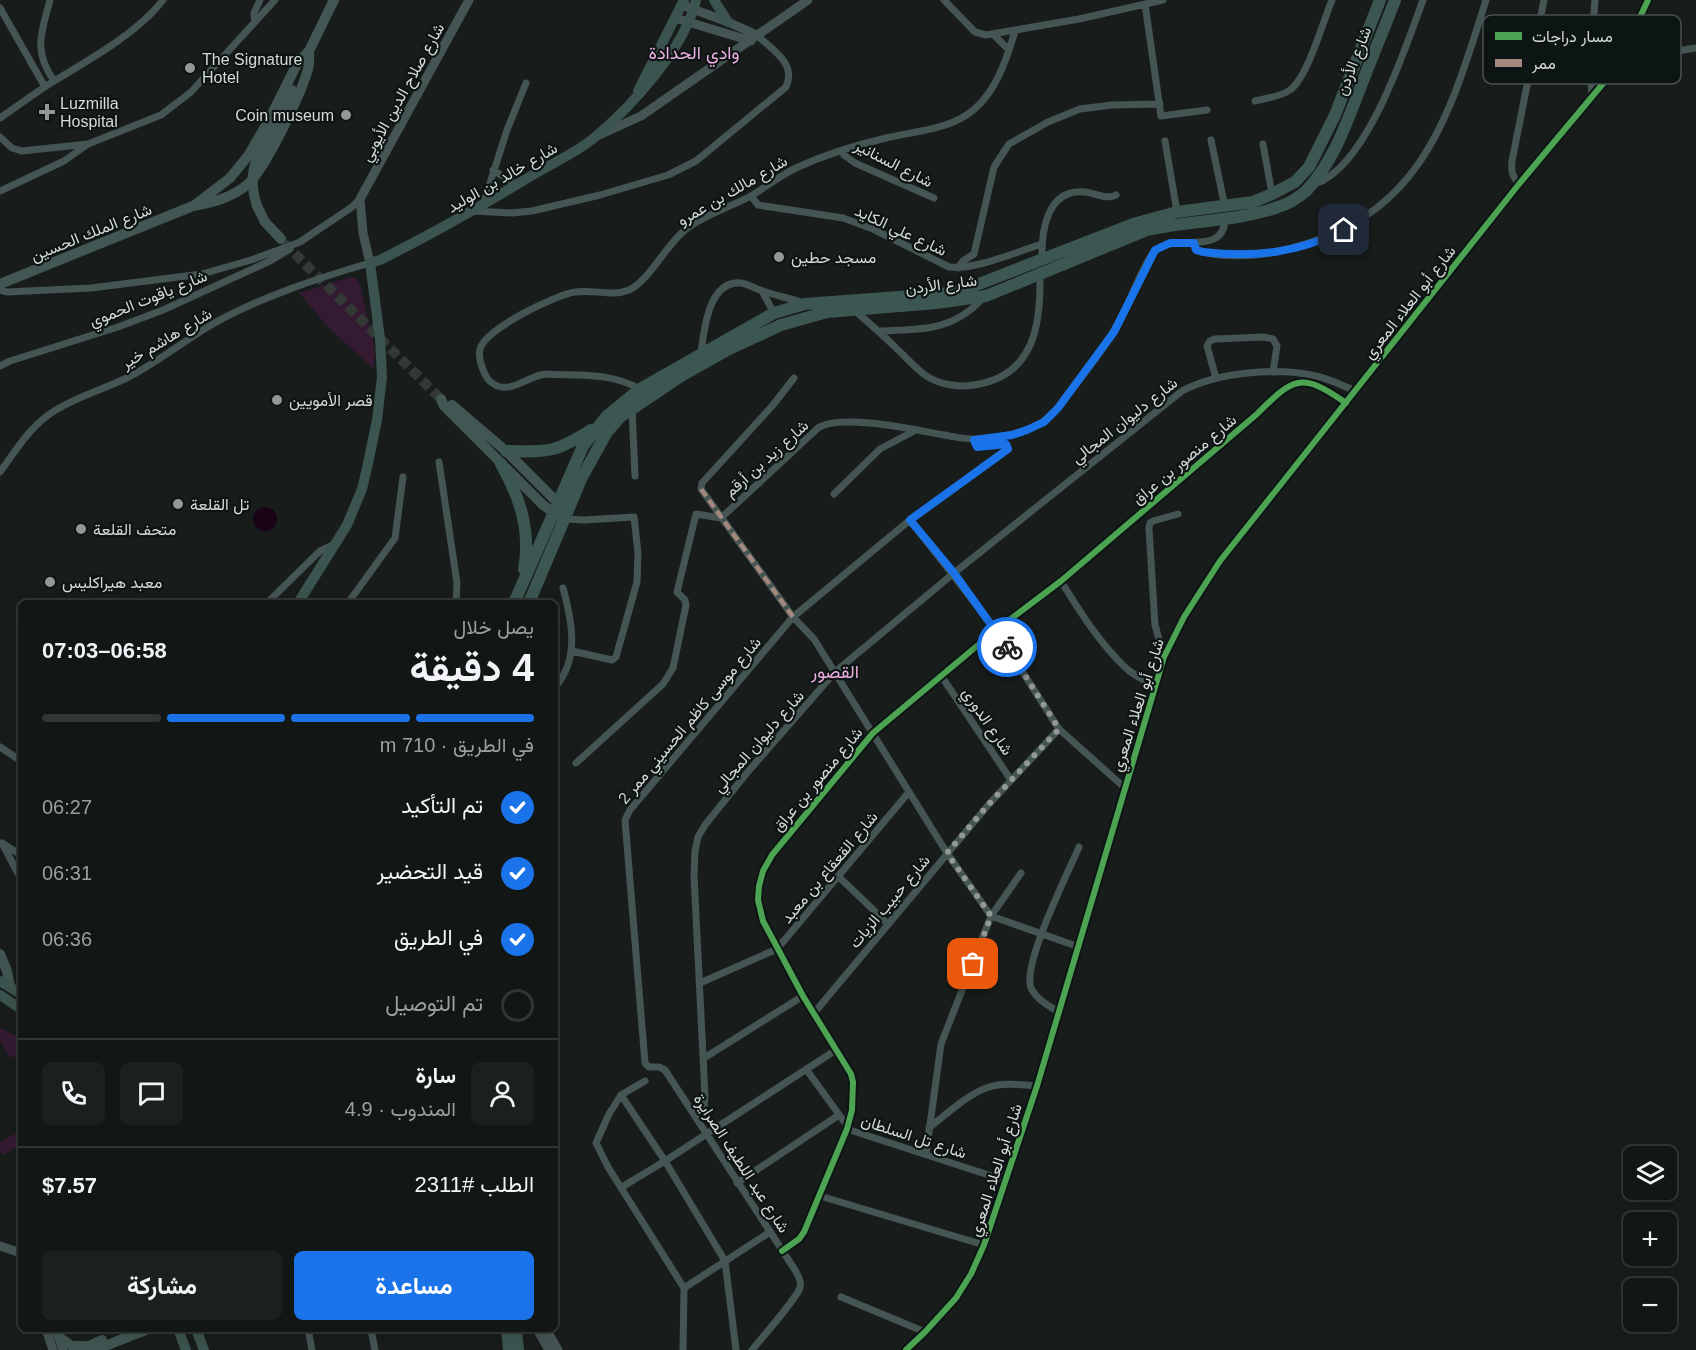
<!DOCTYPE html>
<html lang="ar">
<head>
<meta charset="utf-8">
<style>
	body { margin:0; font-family:Helvetica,Vazirmatn,sans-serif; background:#1b1f1e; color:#f1f3f6; direction:rtl; height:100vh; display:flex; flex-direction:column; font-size:22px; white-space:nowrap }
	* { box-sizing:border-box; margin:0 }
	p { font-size:20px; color:#9c9fa0 }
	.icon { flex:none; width:33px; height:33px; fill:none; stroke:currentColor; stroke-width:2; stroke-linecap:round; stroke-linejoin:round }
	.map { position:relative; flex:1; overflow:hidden; direction:ltr }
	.details { position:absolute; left:18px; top:600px; width:540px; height:732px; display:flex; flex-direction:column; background:#121615; border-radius:9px; box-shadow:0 6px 24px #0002,0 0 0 2px #313534; direction:rtl }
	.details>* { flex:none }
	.buttons { position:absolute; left:1623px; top:1146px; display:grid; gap:12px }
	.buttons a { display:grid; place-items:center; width:54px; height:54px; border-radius:9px; background:#121615; box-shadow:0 6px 24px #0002,0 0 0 2px #313534; font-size:30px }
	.pin { position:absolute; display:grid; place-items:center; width:51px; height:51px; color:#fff; margin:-26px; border-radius:12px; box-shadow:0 3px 9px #0006 }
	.courier { position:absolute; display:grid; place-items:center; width:60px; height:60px; margin:-30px; border:4px solid #1a73e8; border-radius:50%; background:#fff; color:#222; box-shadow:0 2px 8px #0007 }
	.summary em { font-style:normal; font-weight:700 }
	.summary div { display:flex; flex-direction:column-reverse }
	.summary { display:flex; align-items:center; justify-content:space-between; height:102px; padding:0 24px }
	h1 { font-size:39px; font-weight:700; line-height:45px }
	.bar { display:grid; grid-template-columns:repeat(4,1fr); gap:9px 6px; align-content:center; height:72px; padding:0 24px }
	.bar i { height:8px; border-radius:4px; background:#313534 }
	.bar .current { background:#1a73e8 }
	.bar p { grid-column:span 4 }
	.line { display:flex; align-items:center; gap:15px; padding:0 24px; border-top:2px solid #313534 }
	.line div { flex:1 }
	.round { display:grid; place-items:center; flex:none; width:63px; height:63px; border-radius:9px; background:#1b1f1e }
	ol { padding:0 24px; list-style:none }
	li { display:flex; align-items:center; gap:18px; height:66px }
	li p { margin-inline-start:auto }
	li .icon { padding:6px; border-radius:50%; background:#1a73e8; color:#fff; stroke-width:4 }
	li:last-child { color:#9c9fa0 }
	li i { width:33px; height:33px; border:3px solid #313534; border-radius:50% }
	.primary-button { display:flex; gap:12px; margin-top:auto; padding:12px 24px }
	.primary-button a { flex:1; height:69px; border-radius:9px; background:#1a73e8; color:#fff; font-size:24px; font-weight:700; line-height:69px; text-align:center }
	.primary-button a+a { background:#1b1f1e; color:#f1f3f6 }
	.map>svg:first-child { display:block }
</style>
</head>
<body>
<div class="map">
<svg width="1696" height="1350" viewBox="0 0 1696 1350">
	<rect width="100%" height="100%" fill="#181d1c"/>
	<!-- green -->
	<path fill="#351b32" d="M 348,278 L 356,278 L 360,284 L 375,351 L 374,369 L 330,329 L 299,293 Z
		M 0,1028 L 21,1038 L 21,1053 L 10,1058 L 0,1041 Z
		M 17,1133 L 21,1144 L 3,1155 L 0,1150 L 0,1142 Z"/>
	<!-- water -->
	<path fill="#190317" d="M253 519a12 12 0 1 1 24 0a12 12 0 1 1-24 0Z"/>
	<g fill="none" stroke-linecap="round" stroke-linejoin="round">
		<!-- secondary-tunnel -->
		<path stroke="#343938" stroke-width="10" stroke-dasharray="10 5" stroke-linecap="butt" d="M 284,243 L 439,397"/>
		<!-- minor -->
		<path stroke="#455553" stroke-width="7" d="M 50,0 C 41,34 33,50 54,81
			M 944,0 L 975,32 L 986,35 L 1079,19 L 1163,0
			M 1145,4 L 1161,116 L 1207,110
			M 0,8 L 45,87
			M 255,22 L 254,13 L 260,0
			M 994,35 L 1009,50
			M 1620,60 L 1696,48
			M 1592,98 L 1590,64 L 1595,0
			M 1255,101 C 1267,98 1280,97 1290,90 C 1308,77 1323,21 1332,0
			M 0,118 C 18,106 36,92 54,81 C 89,60 139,32 163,0
			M 0,137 L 12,148 L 22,151 L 88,144
			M 1211,140 L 1225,207
			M 1165,141 L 1177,212
			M 1263,144 L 1272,194
			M 842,151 L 844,155 L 855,163 L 934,198
			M 493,170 L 517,185
			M 1315,184 C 1367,167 1405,49 1423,0
			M 1519,184 C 1512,176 1511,171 1512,161 L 1544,0
			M 0,191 L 64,161 L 88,144 L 161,115 L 191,92 L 275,0
			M 751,196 L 758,205 L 843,218 L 873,229 L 949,267 C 977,270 1015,252 1042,244
			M 483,205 L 507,130 L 526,83
			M 474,211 L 512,213 L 532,211 L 600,195 L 668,175 L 696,161 L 786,87 C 797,63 772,50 757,35
			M 1194,243 L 1195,248 C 1209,259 1257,256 1275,252 C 1419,222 1447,125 1486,0
			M 1042,261 C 1041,233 1046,188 1085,192 C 1095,193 1107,200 1116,195
			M 958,268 L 963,261 L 974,254 L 994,167 L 1009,144 L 1048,122 L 1080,109 L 1112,105 L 1160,104
			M 0,290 L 7,292 L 91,288 L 202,274 L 251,260 L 300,242 L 352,207 L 360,199
			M 762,291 L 774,313
			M 854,310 C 868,322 882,334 895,347 C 905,356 914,367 925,375 C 937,384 959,388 974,385 C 1035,376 1041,324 1040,273
			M 879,331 C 921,329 952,332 983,298
			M 701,353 C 704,331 708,280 741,283 C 748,284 756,289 763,291 C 776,296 790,298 803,303
			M 0,366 L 10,361 L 118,327 L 163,310 L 270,261 L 290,249
			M 794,378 L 773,405 L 702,483 L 701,489 L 793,617 L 814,639 L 947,853 L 991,916 L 1079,947
			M 1216,378 L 1207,346 L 1210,341 L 1215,339 L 1264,337 L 1273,339 L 1277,346 L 1273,372
			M 640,389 C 610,372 579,376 545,374 C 527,376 508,397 491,382 C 486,379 484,372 482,367 C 480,362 479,354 480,349 C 485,329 555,295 575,292 C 593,289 612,297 629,290 C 649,281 666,245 685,230 C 704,215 728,208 749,197 C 765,188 779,176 796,168 C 824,155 856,145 886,138 C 911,132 943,130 965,116 C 994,98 1006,62 1015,31
			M 632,409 L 635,476
			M 439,462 L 457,583 L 456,603
			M 0,472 C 14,453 28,430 47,416 C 68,400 104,389 129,377 C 156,363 180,344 206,328 C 250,301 320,277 370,263
			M 834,494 L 880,449 L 916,430
			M 564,519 L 584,520 L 634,517 L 638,553 L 637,582 L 616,657 L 612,660 L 572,651
			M 910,520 L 996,630 L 1059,729 L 1125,788
			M 1061,581 C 1080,612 1100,644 1127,669 C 1135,676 1146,681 1155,686
			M 267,603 L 320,551 L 335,544
			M 348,603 L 395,538 L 403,477
			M 1164,657 L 1155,625 L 1149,528 L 1150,523 L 1153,521 L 1178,514
			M 942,677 L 1011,780
			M 555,687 C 580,659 572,621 563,588
			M 0,747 L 21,761
			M 576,763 L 663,684 L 673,668 L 686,605 L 685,600 L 677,592 L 696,514 L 721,518 L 818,428 C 840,413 916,430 944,435 C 955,437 968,440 980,439 C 1001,437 1022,434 1041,423 C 1054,415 1063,401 1072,389 C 1092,364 1111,339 1125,310 C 1133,294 1143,265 1154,252 C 1172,231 1223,258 1225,220
			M 2,843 L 21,879
			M 2,843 L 21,855
			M 839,877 L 888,924
			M 700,983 L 777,949 L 909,792
			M 1059,1012 C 1049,1006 1036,999 1031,988 C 1022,964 1068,873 1079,847
			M 814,1013 L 989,804 L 1059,729
			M 704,1058 L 803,996
			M 806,1069 L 848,1127
			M 645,1081 L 621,1095 L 609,1114 L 596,1143 L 608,1167 L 684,1288 L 683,1350
			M 621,1095 L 665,1161 L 725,1261 L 736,1350
			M 696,1117 L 704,1108 L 705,1096 L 694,876 L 695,851 L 698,837 L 705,825 L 746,774 L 835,672 L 954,573 L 1182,391 C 1218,372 1276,367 1316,376 C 1330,379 1343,386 1356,391
			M 929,1128 C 945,1115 969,1093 989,1087 C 1004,1082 1022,1085 1037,1086
			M 847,1129 L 1007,1181
			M 926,1154 L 941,1044 L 991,916 L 1021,873
			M 737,1183 L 839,1115
			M 622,1187 L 665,1161 L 836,1050
			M 820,1196 L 984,1245
			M 782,1251 L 799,1239 L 804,1232 L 847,1129 L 852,1110 L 853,1082 L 851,1074 L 803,996 L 763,921 L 758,900 L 759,886 L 763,871 L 772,855 L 873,733 L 996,630 L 1061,581 L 1257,414 C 1293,378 1301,371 1346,403
			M 684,1288 L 770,1232
			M 841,1297 L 925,1332
			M 308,1329 L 312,1350
			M 371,1329 L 375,1350
			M 752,1350 C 763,1336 794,1302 800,1288 C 802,1282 798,1275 795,1270 L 665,1070 L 659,1067 L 649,1067 L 645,1063 L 625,820 L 630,810 L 793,617 L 910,520 L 1008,449 L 1006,444 L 977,447 L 974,440"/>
		<!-- tertiary -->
		<path stroke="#455553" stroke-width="9" d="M 682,5 L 728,22 L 757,35
			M 675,18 L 751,41
			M 597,136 L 641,116 L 808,0
			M 370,263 L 363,233 L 360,199 L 469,0
			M 0,1246 L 21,1253
			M 46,1329 L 53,1350
			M 56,1329 L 63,1350
			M 537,1329 L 549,1350
			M 546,1329 L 558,1350
			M 906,1350 L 925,1332 L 956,1298 L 971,1274 L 984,1245 L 1037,1086 L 1164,657 L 1184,617 L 1220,561 L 1519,184 L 1606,80 L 1620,60 L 1648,0"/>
		<!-- secondary -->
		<path stroke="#425753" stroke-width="10" d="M 263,146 L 292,90
			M 196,204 L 230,178 L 248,156 L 270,118 L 297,64 L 309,51 L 334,0
			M 257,206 L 265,222 L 281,239
			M 0,284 L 193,206 C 213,203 233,197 248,184 C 266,168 301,94 308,69 C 310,63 309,57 309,51
			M 441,399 L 444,406 L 543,505 L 560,517
			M 452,405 L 506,451 L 557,502 L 565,507
			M 0,954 L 7,971 L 10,987
			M 59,1337 L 72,1346 L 87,1346
			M 80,1350 L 102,1340
			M 95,1350 L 148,1329"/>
		<!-- primary -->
		<path stroke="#3c544f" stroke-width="10" d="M 714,0 L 728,22
			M 638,91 L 684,0
			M 298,603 L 347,525 L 362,489 L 367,468 L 377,420 L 382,377 L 380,339 L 370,263 L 380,260 C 434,233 485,204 536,173 C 555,162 577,152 594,138 C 632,106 685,48 696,0
			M 0,981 L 21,994
			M 0,995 L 21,1009
			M 178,1329 L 186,1350
			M 196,1329 L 204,1350"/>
		<!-- trunk -->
		<path stroke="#3c5651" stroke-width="12" d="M 506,451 C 548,452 555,453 591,430
			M 501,464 C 520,497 531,531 524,569
			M 514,603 L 583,446 L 606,417 L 640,389 L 774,313 L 805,304 L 951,293 L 966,289 L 1133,224 L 1177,212 L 1253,202 L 1272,194 L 1295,182 L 1309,167 L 1335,115 L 1380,0
			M 529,603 L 582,477 L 607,432 L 620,417 L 681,376 L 729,349 L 781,325 L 827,312 L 936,303 L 986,296 L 1147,230 C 1190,220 1236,222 1278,207 C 1288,204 1298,198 1306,191 C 1333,163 1347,122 1361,86 C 1372,57 1384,29 1395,0
			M 507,1329 L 509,1350
			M 516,1329 L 518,1350"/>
		<!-- secondary-bridge -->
		<path stroke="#425753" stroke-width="10" d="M 257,206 C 250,184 251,167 263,146"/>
		<!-- quiet -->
		<path stroke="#a5887d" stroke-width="4.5" stroke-dasharray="9 4.5" stroke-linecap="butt" d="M 701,489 L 793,617"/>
		<defs>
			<path id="cycleway" d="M 782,1251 L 799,1239 L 804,1232 L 847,1129 L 852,1110 L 853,1082 L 851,1074 L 803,996 L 763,921 L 758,900 L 759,886 L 763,871 L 772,855 L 873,733 L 996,630 L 1061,581 L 1257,414 C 1293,378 1301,371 1346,403
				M 906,1350 L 925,1332 L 956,1298 L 971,1274 L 984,1245 L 1037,1086 L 1164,657 L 1184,617 L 1220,561 L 1519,184 L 1606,80 L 1620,60 L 1648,0"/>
		</defs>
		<!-- cycleway casing -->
		<use href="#cycleway" stroke="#0d1514" stroke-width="10"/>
		<!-- cycleway -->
		<use href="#cycleway" stroke="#4ca352" stroke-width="6"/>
	</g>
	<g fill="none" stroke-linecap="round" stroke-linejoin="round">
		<!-- done -->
		<path stroke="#929896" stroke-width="6" stroke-dasharray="0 10.8" d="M 973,964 L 991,916 L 947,853 L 989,804 L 1059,729 L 1007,647"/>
		<!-- route -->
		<path stroke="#1a73e8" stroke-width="8" d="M 1007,647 L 954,573 L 910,520 L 1008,449 L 1006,444 L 977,447 L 974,440 L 1012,435 L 1027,430 L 1044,422 L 1058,408 L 1114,332 L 1155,250 L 1170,243 L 1194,243 L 1196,250 L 1203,252 C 1254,258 1297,253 1344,230"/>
	</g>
	<!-- markers -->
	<g fill="#929896" stroke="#0d1514" stroke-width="2">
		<circle cx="190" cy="68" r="6"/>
		<path d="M44 103h6v6h6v6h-6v6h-6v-6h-6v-6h6z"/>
		<circle cx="346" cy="115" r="6"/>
		<circle cx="779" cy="257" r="6"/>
		<circle cx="277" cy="400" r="6"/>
		<circle cx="178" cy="504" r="6"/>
		<circle cx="81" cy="529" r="6"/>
		<circle cx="50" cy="582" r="6"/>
	</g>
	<g text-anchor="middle" stroke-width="4.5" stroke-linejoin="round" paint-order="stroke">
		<!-- poi labels -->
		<g font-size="16" fill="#d4dad8" stroke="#0d1514" text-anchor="start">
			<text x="202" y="65">The Signature<tspan x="202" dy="18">Hotel</tspan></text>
			<text x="60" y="109">Luzmilla<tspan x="60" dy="18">Hospital</tspan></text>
			<text x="334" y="121" text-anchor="end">Coin museum</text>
			<text x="791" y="263">مسجد حطين</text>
			<text x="289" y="406">قصر الأمويين</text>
			<text x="190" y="510">تل القلعة</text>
			<text x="93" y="535">متحف القلعة</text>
			<text x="62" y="588">معبد هيراكليس</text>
		</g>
		<!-- street labels -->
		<g font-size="16" fill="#d4dad8" stroke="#0d1514">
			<text transform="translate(1353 61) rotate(-69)" y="6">شارع الأردن</text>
			<text transform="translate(402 92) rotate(-61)" y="6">شارع صلاح الدين الأيوبي</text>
			<text transform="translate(894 163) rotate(27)" y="6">شارع السنانير</text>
			<text transform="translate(502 177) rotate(-30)" y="6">شارع خالد بن الوليد</text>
			<text transform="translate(732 190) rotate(-30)" y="6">شارع مالك بن عمرو</text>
			<text transform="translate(901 230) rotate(25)" y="6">شارع علي الكايد</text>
			<text transform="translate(91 232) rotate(-22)" y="6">شارع الملك الحسين</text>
			<text transform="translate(941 284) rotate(-7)" y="6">شارع الأردن</text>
			<text transform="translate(148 298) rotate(-22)" y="6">شارع ياقوت الحموي</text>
			<text transform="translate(1409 302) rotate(-52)" y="6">شارع أبو العلاء المعري</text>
			<text transform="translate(166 338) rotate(-31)" y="6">شارع هاشم خير</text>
			<text transform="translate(1124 420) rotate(-38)" y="6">شارع دليوان المجالي</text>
			<text transform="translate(766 458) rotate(-42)" y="6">شارع زيد بن أرقم</text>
			<text transform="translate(1184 459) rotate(-40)" y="6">شارع منصور بن عراق</text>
			<text transform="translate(1137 705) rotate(-72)" y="6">شارع أبو العلاء المعري</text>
			<text transform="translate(689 720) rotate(-50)" y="6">شارع موسى كاظم الحسيني ممر 2</text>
			<text transform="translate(988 721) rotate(56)" y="6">شارع الدوري</text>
			<text transform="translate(758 741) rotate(-49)" y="6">شارع دليوان المجالي</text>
			<text transform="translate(817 779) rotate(-50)" y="6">شارع منصور بن عراق</text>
			<text transform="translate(829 867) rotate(-50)" y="6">شارع القعقاع بن معبد</text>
			<text transform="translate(889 901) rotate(-50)" y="6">شارع حبيب الزيات</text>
			<text transform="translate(914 1136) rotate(18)" y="6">شارع تل السلطان</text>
			<text transform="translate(742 1163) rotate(57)" y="6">شارع عبد اللطيف الصرايرة</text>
			<text transform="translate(995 1170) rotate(-72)" y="6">شارع أبو العلاء المعري</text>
		</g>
		<!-- neighbourhood labels -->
		<g font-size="18" fill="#edaee2" stroke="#0d1514">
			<text x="694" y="59">وادي الحدادة</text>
			<text x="835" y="678">القصور</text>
		</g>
	</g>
	<!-- legend -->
	<rect x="1483" y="15" width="198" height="69" rx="9" fill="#0d1514" stroke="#49504f" stroke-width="1.5"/>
	<rect x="1495" y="32" width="27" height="8" fill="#4ca352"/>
	<rect x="1495" y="59" width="27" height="8" fill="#a5887d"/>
	<g font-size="16" fill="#d4dad8">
		<text x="1532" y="42">مسار دراجات</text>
		<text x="1532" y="69">ممر</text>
	</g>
</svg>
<div class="buttons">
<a><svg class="icon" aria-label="layers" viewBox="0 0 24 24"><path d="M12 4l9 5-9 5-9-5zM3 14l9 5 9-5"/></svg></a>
<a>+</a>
<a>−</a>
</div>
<div class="pin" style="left:973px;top:964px;background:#ea580c"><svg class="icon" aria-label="bag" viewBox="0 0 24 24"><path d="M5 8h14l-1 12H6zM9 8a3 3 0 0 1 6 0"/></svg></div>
<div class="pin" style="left:1344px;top:230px;background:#1f2937"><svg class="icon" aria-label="home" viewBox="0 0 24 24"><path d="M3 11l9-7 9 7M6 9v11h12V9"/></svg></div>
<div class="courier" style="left:1007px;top:647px"><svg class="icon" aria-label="bike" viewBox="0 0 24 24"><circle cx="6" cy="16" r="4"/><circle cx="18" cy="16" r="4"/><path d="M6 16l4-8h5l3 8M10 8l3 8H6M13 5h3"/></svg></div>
<section class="details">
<div class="summary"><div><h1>4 دقيقة</h1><p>يصل خلال</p></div><em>06:58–07:03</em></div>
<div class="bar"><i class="current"></i><i class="current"></i><i class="current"></i><i></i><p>في الطريق · 710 m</p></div>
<ol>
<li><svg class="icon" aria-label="check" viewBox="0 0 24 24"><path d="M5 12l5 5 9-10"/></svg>تم التأكيد<p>06:27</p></li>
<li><svg class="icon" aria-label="check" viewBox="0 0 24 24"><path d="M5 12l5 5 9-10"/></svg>قيد التحضير<p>06:31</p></li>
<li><svg class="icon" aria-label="check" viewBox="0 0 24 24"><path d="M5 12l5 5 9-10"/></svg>في الطريق<p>06:36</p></li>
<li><i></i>تم التوصيل</li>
</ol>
<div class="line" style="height:108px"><a class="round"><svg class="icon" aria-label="person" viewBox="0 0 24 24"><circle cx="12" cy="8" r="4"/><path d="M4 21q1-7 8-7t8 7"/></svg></a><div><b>سارة</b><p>المندوب · 4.9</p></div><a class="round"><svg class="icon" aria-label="chat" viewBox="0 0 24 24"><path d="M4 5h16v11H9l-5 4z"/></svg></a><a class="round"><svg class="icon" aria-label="phone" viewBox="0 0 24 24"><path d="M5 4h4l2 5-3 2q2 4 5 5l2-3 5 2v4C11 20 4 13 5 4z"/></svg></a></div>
<div class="line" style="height:78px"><div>الطلب #2311</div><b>$7.57</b></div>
<div class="primary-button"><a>مساعدة</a><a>مشاركة</a></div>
</section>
</div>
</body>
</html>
